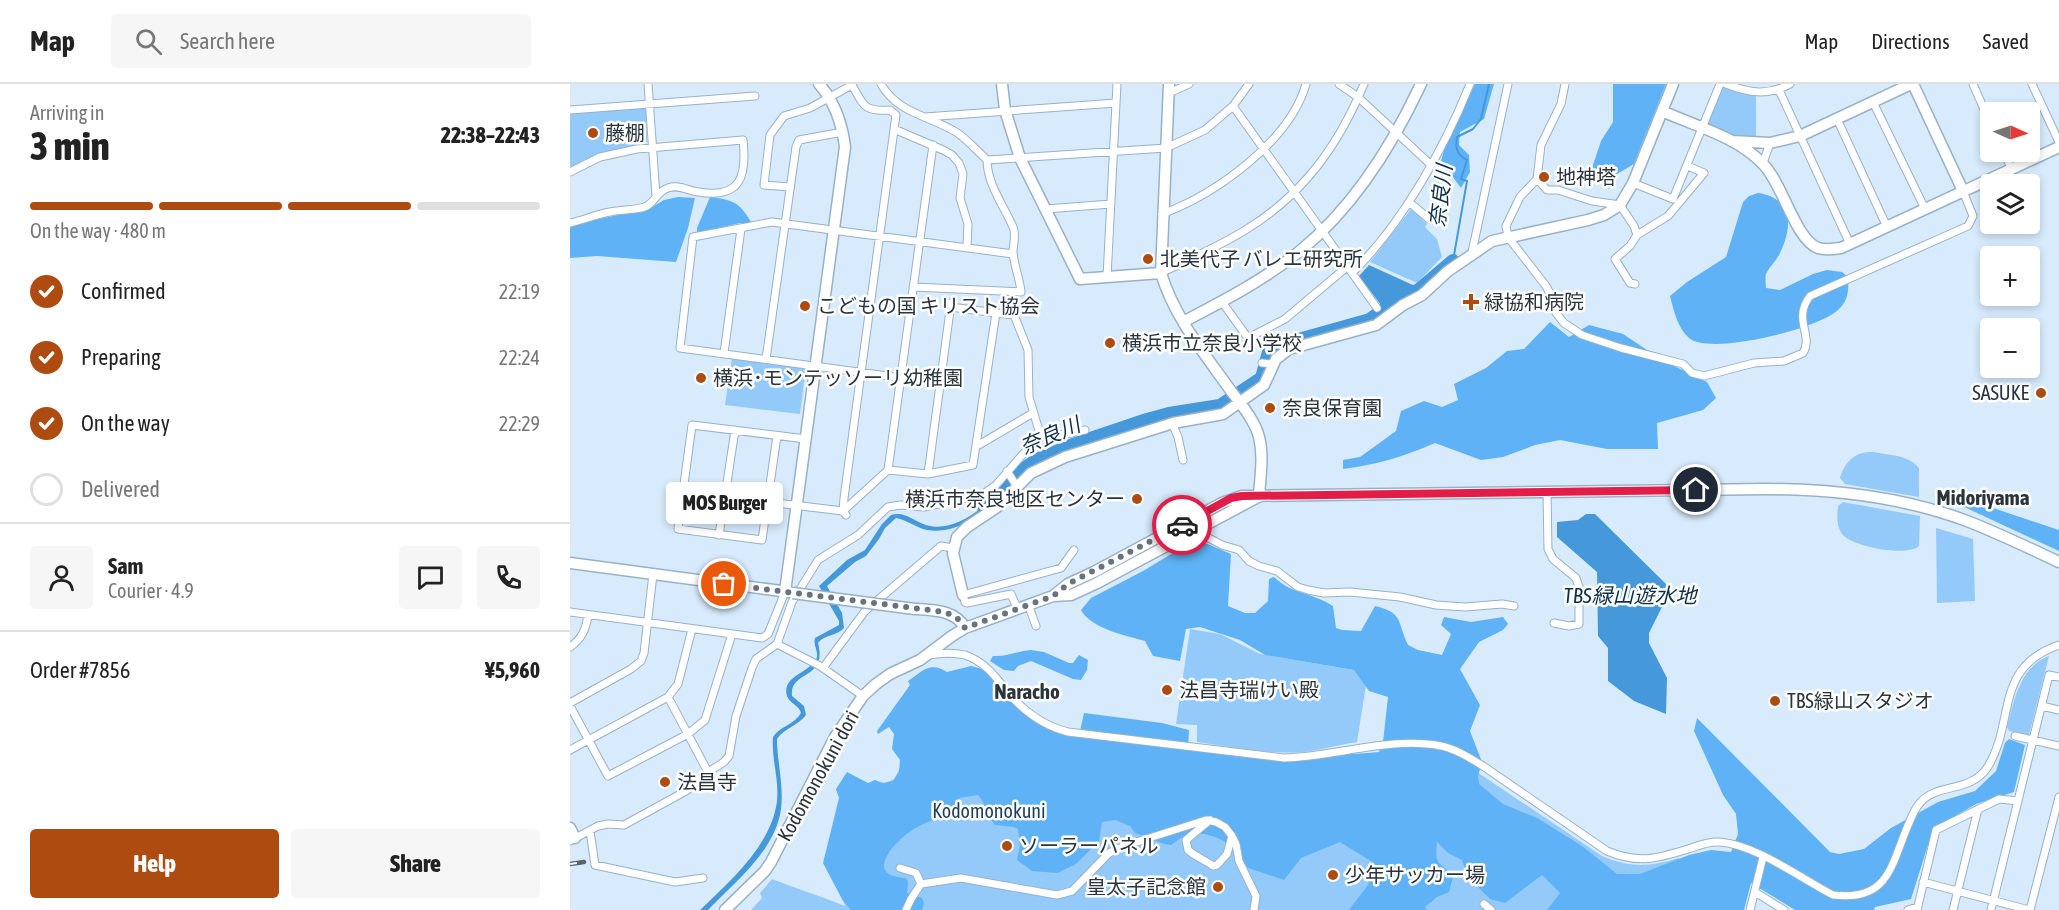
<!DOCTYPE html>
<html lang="en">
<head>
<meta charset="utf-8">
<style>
	body { margin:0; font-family:"Asap Condensed","Noto Sans JP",sans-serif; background:#f6f6f6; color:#222; height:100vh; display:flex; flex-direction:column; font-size:22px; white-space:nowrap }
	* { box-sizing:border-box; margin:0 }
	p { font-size:20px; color:#767676 }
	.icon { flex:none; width:33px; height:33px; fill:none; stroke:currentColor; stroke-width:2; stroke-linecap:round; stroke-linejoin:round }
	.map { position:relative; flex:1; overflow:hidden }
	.drawer { display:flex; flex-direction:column; background:#fff; width:570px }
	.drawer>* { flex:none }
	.needle { width:39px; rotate:93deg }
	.tools { position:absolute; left:1410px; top:18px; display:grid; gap:12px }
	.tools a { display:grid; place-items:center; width:60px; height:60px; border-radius:6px; background:#fff; box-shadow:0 3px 9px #0003; font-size:30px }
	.pin { position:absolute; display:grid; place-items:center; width:51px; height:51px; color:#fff; margin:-26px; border:3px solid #fff; border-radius:50%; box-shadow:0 2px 6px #0007 }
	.courier { position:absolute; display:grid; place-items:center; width:60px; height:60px; margin:-30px; border:4px solid #e11d48; border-radius:50%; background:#fff; color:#222; box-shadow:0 2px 8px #0007 }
	.bubble { position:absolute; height:42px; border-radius:6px; background:#fff; box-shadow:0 3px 9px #0003; font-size:20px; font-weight:800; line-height:42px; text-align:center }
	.overview em { font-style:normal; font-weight:800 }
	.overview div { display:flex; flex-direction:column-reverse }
	.overview { display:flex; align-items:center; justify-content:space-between; height:102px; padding:0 30px }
	h1 { font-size:39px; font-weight:800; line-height:45px }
	.bar { display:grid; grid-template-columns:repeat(4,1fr); gap:9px 6px; align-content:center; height:72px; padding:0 30px }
	.bar i { height:8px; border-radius:4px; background:#e0e0e0 }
	.bar .on { background:#ae4b11 }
	.bar p { grid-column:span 4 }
	.line { display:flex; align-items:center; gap:15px; padding:0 30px; border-top:2px solid #e0e0e0 }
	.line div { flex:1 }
	.round { display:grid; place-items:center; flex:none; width:63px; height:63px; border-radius:6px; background:#f6f6f6 }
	ol { padding:0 30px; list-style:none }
	li { display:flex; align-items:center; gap:18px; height:66px }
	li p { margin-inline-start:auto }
	li .icon { padding:6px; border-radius:50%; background:#ae4b11; color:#fff; stroke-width:4 }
	li:last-child { color:#767676 }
	li i { width:33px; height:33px; border:3px solid #e0e0e0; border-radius:50% }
	.cta { display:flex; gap:12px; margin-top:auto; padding:12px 30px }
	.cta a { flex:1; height:69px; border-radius:6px; background:#ae4b11; color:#fff; font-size:24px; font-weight:800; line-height:69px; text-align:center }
	.cta a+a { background:#f6f6f6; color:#222 }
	header { display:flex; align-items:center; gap:36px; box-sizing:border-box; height:84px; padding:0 30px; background:#fff; border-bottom:2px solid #e0e0e0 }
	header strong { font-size:28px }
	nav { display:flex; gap:33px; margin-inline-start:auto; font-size:21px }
	.search { width:420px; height:54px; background:#f6f6f6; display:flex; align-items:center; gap:15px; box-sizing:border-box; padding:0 21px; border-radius:6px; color:#767676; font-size:22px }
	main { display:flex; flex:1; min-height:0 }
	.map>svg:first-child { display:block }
</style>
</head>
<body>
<header>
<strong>Map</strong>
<div class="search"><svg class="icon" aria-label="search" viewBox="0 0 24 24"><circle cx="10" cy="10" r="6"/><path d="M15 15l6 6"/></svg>Search here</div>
<nav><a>Map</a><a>Directions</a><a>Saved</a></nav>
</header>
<main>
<section class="drawer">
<div class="overview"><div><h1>3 min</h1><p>Arriving in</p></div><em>22:38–22:43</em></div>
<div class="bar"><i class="on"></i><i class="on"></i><i class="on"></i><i></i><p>On the way · 480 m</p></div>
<ol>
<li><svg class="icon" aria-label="check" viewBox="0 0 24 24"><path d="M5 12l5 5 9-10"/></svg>Confirmed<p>22:19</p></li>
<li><svg class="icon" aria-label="check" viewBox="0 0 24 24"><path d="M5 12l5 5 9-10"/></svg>Preparing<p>22:24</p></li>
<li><svg class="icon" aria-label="check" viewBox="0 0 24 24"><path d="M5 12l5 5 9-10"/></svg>On the way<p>22:29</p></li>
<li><i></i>Delivered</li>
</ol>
<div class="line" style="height:108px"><a class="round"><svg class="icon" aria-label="person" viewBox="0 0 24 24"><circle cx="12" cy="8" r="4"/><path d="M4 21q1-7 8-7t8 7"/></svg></a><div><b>Sam</b><p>Courier · 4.9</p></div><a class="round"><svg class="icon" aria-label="chat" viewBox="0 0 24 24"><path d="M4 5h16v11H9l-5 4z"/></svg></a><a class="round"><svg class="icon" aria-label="phone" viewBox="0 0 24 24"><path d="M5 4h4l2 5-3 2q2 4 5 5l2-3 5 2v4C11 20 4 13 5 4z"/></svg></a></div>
<div class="line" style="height:78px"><div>Order #7856</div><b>¥5,960</b></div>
<div class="cta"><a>Help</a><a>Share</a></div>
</section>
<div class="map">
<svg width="1489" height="826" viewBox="0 0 1489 826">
	<rect width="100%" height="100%" fill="#d7ebfd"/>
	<!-- green -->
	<path fill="#94cafa" d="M 1156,3 L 1186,12 L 1186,55 L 1165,52 L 1139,43 L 1138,39 L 1151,4 Z
		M 76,23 L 77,58 L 28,70 L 2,83 L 0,82 L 0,29 Z
		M 841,125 L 857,140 L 855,143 L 867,155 L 872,173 L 847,199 L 800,178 Z
		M 162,274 L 236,283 L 230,330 L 155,321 Z
		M 1303,368 C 1319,371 1339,371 1349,384 L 1349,413 L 1275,400 L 1270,394 C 1275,377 1286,367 1303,368 Z
		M 1273,418 L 1350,432 L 1349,462 C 1337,473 1282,463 1272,450 C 1266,441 1267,432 1268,422 Z
		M 1366,444 L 1403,455 L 1405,517 L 1367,519 Z
		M 620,545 L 650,550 L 690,570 L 784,586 L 796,601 L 787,658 C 771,660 756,665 741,667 C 707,672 661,663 627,658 L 627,641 L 606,640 Z
		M 1479,572 L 1459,651 L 1439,647 L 1437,643 C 1444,617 1450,582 1479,572 Z
		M 404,583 L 472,643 L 651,674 L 907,688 L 1032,772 C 1060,784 1080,783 1109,774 L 1104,826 L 181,826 L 192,814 L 190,809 L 202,795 C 227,805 251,812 275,822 L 262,762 L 304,705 L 324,695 L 330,684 L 332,646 L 357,621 Z"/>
	<!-- forest -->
	<path fill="#5fb2f5" d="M 905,0 L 924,0 L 914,35 L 890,48 L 889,61 L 899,71 L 900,88 L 891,104 L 871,77 L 874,66 Z
		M 1043,0 L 1096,0 L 1064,80 L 1047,90 L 1039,105 L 1022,84 L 1031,57 L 1043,38 Z
		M 1188,109 C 1224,114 1223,144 1209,171 C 1206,177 1199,183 1196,190 C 1195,194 1196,200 1196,204 L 1210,206 L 1243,190 L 1257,186 L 1272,188 L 1278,193 C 1279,207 1278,217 1268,226 C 1248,245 1140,272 1119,254 C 1107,243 1104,227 1100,212 L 1117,198 L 1156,173 L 1173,118 L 1179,112 Z
		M 108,113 L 125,114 L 118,144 L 106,178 L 27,172 L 0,174 L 0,141 L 48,131 L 74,128 L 94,116 Z
		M 140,113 C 162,116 169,117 181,138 L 176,141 L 170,139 L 127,149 L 127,144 Z
		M 980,238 L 999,253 L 1019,241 L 1053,250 L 1077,266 L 1091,270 L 1092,276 L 1137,298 L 1146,314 L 1133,326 L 1087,339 L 1088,365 L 1037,365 L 990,356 L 965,361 L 933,373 L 911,376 L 865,359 C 835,372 806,381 773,385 L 773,376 L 790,373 L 826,347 L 831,327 L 854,317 L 872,323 L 888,316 L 884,300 L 916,284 L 937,267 L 954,265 Z
		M 1390,413 L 1489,446 L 1489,467 L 1390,421 Z
		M 626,455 L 661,470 L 658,522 L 675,529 L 685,529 L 698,517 L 699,495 L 704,493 C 721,510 744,509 763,522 L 766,544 L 772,546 L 791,547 L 805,522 C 834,529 827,538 838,561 L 848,566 L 872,571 L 881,550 L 871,541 L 874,533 L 901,538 L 933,533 L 938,540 L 933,546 L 909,558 L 890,585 L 910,621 L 900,647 L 912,678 L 908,692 L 909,700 L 933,720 L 967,734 L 1012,762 L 1047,790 L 1070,790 L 1119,771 L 1141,766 L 1161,768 L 1168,750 L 1166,730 L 1153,711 L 1124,647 L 1127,634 L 1260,768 L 1269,770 L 1294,765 L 1321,744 L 1368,718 L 1405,707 L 1426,687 L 1435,659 L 1439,655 L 1455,661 L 1444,708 L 1406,720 L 1363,745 L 1341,815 L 1305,823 L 1304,826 L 1225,826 L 1181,799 L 1174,826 L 977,826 L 990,809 L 972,791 L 935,819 L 920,815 L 897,792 L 892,776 L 878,769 L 867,758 C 864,784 870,776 883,793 L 879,808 L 867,813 L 855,823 L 857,826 L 779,826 L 798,801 L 804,779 L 770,758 L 731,774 L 714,796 L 678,784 C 663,757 648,751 619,748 L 601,761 L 594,760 L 565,749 L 560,742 L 545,736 L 532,738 L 529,757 L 506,780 L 487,789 L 462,787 L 447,776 L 450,762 L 448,745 L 444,743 L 425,741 C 417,731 416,720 408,711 L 389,714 C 386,720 382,729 376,733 C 372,736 367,734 363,736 C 355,739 344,744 338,749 C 320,763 296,792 335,794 L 338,797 L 337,809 L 352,814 L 354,819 L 352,826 L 281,826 L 273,817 L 253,779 L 269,714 L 266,705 L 277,688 L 298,699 L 305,696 L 313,699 L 323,697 L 329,688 L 330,676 L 322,665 L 324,650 L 319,643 L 308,650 L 307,647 L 340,601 L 338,597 C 353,587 359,577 377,588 L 401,582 L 416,586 L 474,641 L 509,652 L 514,629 L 592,639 L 619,646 L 618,665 C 678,676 749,673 809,668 L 813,658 L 818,613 L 799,607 L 784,586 L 695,571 L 670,556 L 630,543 L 616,545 L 610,577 L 583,572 L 575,557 C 557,552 520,544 511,526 L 521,514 L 573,487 Z
		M 461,566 L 474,568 L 499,579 L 503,579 L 509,571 L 518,576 L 517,586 L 511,596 L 503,595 L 461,577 L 448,582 L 444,587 L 434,586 L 420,577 L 423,572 C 437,573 448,567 461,566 Z"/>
	<!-- water -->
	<path fill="#4598d9" d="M 799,181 L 845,202 L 811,221 L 789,192 Z
		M 425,411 L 428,415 C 410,432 384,451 357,446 C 346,444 338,436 326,434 L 315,444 L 309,455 L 296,472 L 285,478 L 257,502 L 272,529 L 274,544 C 267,552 255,550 248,559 C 258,596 219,586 222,612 L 234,622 L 236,631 C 228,642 214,644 207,655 C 207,678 214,701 211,725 C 205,767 166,797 138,826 L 130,826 C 159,798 198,764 206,723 C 211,700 201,676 203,653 C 210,642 224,641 231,629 C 229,621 220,620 217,612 C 211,591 243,588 247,573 C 248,566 243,561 245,554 L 269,541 L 269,537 L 249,502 L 277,476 L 295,466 L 312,440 L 321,431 C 335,427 343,437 356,441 C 380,449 410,428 425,411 Z
		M 1016,430 L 1025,430 L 1098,502 L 1098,511 L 1079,549 L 1079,559 L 1097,594 L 1096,630 L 1064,617 L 1038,597 L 1038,564 L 1028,552 L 1027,488 L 987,453 L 987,438 L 1008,436 Z"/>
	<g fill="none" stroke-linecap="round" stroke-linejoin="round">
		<!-- stream -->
		<path stroke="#4598d9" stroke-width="2" d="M 883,177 L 897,97 L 891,95 L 897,76 C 887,71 885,64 887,53 L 903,45 L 911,35 L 919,0"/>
		<!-- river -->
		<path stroke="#4598d9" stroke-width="14" d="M 414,424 L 448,389 L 467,376 L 503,361 L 577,336 L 599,330 L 650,322 L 692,294 L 699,268 L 718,259 L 800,236 L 819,222 L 849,206 L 883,177"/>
		<defs>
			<path id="street" d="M 78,0 L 86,112
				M 311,0 C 327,29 360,32 386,48 C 397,55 407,67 417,76 C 417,100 434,122 443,143 C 446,149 444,159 443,166 C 443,180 450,194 451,208 L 343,203
				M 769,0 L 788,13 L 860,80
				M 995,0 L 991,20 L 971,61 L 967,95 L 950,113 L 936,142 L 938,153 L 976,202 L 983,215 L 986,229 L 994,239 L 1012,251 L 1051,264 L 1113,280 L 1122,289 L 1134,292 L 1184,279 L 1214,277 L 1233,269 C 1244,251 1222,236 1240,212 L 1398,142 L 1403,132 L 1393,107
				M 1156,0 C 1179,9 1198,12 1220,0
				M 1403,0 L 1420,39
				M 1462,0 L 1489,58
				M 1209,6 L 1280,160
				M 599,9 L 619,0
				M 1303,18 L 1355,125
				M 663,22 L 807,224
				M 0,26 L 185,12
				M 355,33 L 546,19
				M 1267,35 L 1317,143
				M 324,45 L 373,66 L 382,71 L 389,79 L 393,90 L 390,114 L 398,140 L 397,163
				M 1434,68 L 1441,84
				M 417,76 L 596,64 L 635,46 L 663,22 L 679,0
				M 1193,79 L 1200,59
				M 0,88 L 30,73 L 67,65 L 173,56 C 177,92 171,115 129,108 C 118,107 109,100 98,104 C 88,107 85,117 77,122 C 66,127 52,125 40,128 C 27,130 14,136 0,139
				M 967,95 L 977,106 L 988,106 L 1022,117 L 1050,121 L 1064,142 L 1067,151
				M 1063,99 L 1103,115 L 1150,0
				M 220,103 L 194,101 L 200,51 L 214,32 L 240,24 L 282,1 C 294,22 294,28 320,26 L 326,31 L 274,414 L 273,427 L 276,431
				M 839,118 L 859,135
				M 476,125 L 541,120
				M 592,130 C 646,110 720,57 736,0
				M 901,173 L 938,0
				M 591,189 C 620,175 650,162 677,145 C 734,110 769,60 794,0
				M 782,189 C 832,140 874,65 900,0
				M 537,193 L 547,0
				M 1065,200 L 1060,199 L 1045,175 L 1060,162 L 1067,151 L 1098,132 L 1134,89 L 1118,82
				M 652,218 L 678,254 L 715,235 L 778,182
				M 381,223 L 426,229
				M 154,269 L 171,145
				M 196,275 L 226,63 L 229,56 L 273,48
				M 692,279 L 703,280
				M 370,299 L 110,264 L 123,153 L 202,138 L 443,170
				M 602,339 L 608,353 L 613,376
				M 207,352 L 192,456 L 108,445 L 122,341 L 236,355
				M 407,362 L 463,329
				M 318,386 L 363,61
				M 437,387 L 444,398
				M 358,390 L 381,219
				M 977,409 L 978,465 L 983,475 L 1006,494 L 1009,503 L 1009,540 L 999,542 L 984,539
				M 198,418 L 273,427 L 318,386 L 358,390 L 403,381 L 426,229 L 444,231 L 458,266 L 459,313 L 470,350
				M 625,444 L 631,450 L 652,461 L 669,466 L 679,477 L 689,482 L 707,487 L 728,503 L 738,506 L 754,509 L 780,508 L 830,513 L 866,521 L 895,523 L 932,520 L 944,522
				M 149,451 L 165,346
				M 458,520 L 466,542
				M 447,524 L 441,510 L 397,519 L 395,518 L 393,511 L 491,484 L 504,466
				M 0,528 L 192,554 L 198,550 L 215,508
				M 207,560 L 250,582 L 293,612
				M 0,563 C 12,555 16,545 18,531
				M 358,571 C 370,569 383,568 395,571 C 416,578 427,595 440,611 C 456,629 474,642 498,648 L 714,674 C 765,673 820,652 871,662 C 886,665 900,674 913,682 L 1037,767 C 1068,780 1086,775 1118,765 C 1128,762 1138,757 1149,758 C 1185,760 1230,794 1263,811 C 1320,818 1321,780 1339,739 C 1342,732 1345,724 1350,719 C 1366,699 1400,709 1417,684 C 1446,639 1423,583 1489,561
				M 253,584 L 295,527 L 371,462 L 383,464
				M 98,613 L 138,688
				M 0,619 L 61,585 L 71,577 L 74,569 L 83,490
				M 0,622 L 38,692 L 118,650 L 135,636 L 162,550
				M 1472,622 L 1489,626
				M 1445,652 L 1489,662
				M 0,666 L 98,613 L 108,600 L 122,545
				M 640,736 L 616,756 L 618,766 C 626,773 635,776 643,782 L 647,781 L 657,770 L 662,752
				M 20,747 L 25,781 L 105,798 L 133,794
				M 0,757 L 28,742 L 38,740 L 54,741 L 116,707 L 138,688 L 154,678 L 159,672 L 166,632 L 182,584 L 186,575 L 207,560 L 222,518 L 248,476 L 288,451 L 318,423 L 330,421 L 354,423 L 412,411 L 426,401 L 461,361 L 469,355 L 470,350 L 485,352 L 515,346
				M 330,784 L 346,789 L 351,800
				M 1353,798 L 1459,826
				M 1185,808 L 1214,826
				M 914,820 L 921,826
				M 336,826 L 341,815 L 351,800 L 391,794 L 487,811 L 502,807 L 539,769 L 557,761 L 636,736 L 646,738 L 655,743 L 662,752 L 666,760 L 669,777 L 686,812 L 684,826
				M 1180,826 L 1193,773
				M 1338,826 L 1347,823
				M 1347,826 L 1366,746 L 1429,715 L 1448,717
				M 1383,826 L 1408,725
				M 1421,826 L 1479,591 L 1489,593
				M 1460,826 L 1489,713"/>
			<path id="secondary" d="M 432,0 L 435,26 L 450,74 L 510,195 L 591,189
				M 599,0 L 591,189 C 604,233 634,269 661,307 C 671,320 685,337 689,353 C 694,373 690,393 689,413
				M 1343,0 L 1393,107
				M 1092,27 C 1125,42 1168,53 1193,80 C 1213,100 1225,155 1248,164 C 1254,166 1264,165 1271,164 L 1489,63
				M 1162,57 L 1200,59 L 1230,52 L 1341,0
				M 613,238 C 653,217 694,196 730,167 C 784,123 822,62 851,0
				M 0,479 L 219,508
				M 215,508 L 275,63 C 272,39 265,18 249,0
				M 393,511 L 383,469 L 387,453 L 397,443 L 427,423 L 461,389 L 495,373 L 603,339 L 653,330 L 694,301 L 706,275 L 719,265 L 806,241 L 833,221 L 852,211 L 878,187 L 922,157 L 1018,136 L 1034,131 L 1050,121 L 1063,99 L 1103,0
				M 483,512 L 498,500 L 524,488 L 652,419 L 672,412 L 1195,405 C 1263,405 1333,413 1397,437 C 1428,449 1459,464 1489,478
				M 337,524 C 357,527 384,523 395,544
				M 0,744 L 5,754
				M 155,826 L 195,787 L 201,778 L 265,653 L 293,612 L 306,600 L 320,590 L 350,576 L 382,552 L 395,544 L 483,512 L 501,511 L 527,499 L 686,414"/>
		</defs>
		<!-- street casing -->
		<use href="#street" stroke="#99b1c7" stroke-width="9"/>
		<!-- secondary casing -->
		<use href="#secondary" stroke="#99b1c7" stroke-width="13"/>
		<!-- street -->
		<use href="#street" stroke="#fff" stroke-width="7"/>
		<!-- secondary -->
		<use href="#secondary" stroke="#fff" stroke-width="10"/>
		<defs>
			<path id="rail" d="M 0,780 L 14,778"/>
		</defs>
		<!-- rail casing -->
		<use href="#rail" stroke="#55626c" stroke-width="4.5"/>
		<!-- rail -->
		<use href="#rail" stroke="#fff" stroke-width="2" stroke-dasharray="7" stroke-linecap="butt"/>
		<defs>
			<path id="secondary-bridge" d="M 223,509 L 337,524"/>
		</defs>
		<!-- secondary-bridge casing -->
		<use href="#secondary-bridge" stroke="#99b1c7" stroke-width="13" stroke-linecap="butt"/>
		<!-- secondary-bridge -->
		<use href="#secondary-bridge" stroke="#fff" stroke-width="10"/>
	</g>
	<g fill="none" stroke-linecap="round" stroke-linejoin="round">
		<!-- done -->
		<path stroke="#677480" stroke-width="6" stroke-dasharray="0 10.8" d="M 154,500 L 375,528 L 387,534 L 395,544 L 483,512 L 498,500 L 612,441"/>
		<!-- route -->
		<path stroke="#e11d48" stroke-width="8" d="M 612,441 L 661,414 L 672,412 L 1126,406"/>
	</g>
	<!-- markers -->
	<g fill="#ae4b11" stroke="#fff" stroke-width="2">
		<circle cx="23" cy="49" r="6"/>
		<circle cx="974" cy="93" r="6"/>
		<circle cx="578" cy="175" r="6"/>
		<path d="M898 209h6v6h6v6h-6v6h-6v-6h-6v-6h6z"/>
		<circle cx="235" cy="222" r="6"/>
		<circle cx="540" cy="259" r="6"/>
		<circle cx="131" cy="294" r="6"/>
		<circle cx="1471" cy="309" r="6"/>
		<circle cx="700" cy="324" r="6"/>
		<circle cx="567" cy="415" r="6"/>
		<circle cx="597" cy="606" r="6"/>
		<circle cx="1205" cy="617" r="6"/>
		<circle cx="95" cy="698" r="6"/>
		<circle cx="437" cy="762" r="6"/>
		<circle cx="763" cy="791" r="6"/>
		<circle cx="648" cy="803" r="6"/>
	</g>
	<g text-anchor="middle" stroke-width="5" stroke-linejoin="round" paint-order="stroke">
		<!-- poi labels -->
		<g font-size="20" fill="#2a343c" stroke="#fff" text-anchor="start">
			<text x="35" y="56">藤棚</text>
			<text x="986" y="100">地神塔</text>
			<text x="590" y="182">北美代子 バレエ研究所</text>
			<text x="914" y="225">緑協和病院</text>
			<text x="247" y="229">こどもの国 キリスト協会</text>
			<text x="552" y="266">横浜市立奈良小学校</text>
			<text x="143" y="301">横浜･モンテッソーリ幼稚園</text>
			<text x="1459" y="316" text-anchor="end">SASUKE</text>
			<text x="712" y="331">奈良保育園</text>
			<text x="555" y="422" text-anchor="end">横浜市奈良地区センター</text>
			<text x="609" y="613">法昌寺瑞けい殿</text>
			<text x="1217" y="624">TBS緑山スタジオ</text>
			<text x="107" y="705">法昌寺</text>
			<text x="449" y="769">ソーラーパネル</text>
			<text x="775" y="798">少年サッカー場</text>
			<text x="636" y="810" text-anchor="end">皇太子記念館</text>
		</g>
		<!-- street labels -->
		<g font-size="20" fill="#2a343c" stroke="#fff">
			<text transform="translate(248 692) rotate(-61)" y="7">Kodomonokuni dori</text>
		</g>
		<!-- park labels -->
		<g font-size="20" fill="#1d3f5b" stroke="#fff">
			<text x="419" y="734">Kodomonokuni</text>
		</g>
		<!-- water labels -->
		<g font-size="21" font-style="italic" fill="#0d304b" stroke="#fff">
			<text transform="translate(871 112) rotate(-83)" y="7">奈良川</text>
			<text transform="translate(480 352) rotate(-23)" y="7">奈良川</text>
			<text x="1060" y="519">TBS緑山遊水地</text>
		</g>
		<!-- neighbourhood labels -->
		<g font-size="21" font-weight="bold" fill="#2a343c" stroke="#fff">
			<text x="1413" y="421">Midoriyama</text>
			<text x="457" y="615">Naracho</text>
		</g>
	</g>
</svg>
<div class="tools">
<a><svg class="needle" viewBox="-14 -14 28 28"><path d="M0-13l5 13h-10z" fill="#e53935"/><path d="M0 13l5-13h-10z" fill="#767676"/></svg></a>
<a><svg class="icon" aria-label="layers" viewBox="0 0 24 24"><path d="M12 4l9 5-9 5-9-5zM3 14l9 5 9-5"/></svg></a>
<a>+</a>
<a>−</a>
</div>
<div class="pin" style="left:154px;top:500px;background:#ea580c"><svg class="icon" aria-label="bag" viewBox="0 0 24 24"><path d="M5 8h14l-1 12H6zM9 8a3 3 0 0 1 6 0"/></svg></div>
<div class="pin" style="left:1126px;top:406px;background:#1f2937"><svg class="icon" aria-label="home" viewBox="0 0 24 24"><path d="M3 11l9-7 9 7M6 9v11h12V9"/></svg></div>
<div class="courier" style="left:612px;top:441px"><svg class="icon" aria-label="car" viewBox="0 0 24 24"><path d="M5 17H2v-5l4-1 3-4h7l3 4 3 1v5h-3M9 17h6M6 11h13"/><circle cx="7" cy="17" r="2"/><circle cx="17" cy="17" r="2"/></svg></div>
<div class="bubble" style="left:96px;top:398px;width:117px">MOS Burger</div>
</div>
</main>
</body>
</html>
